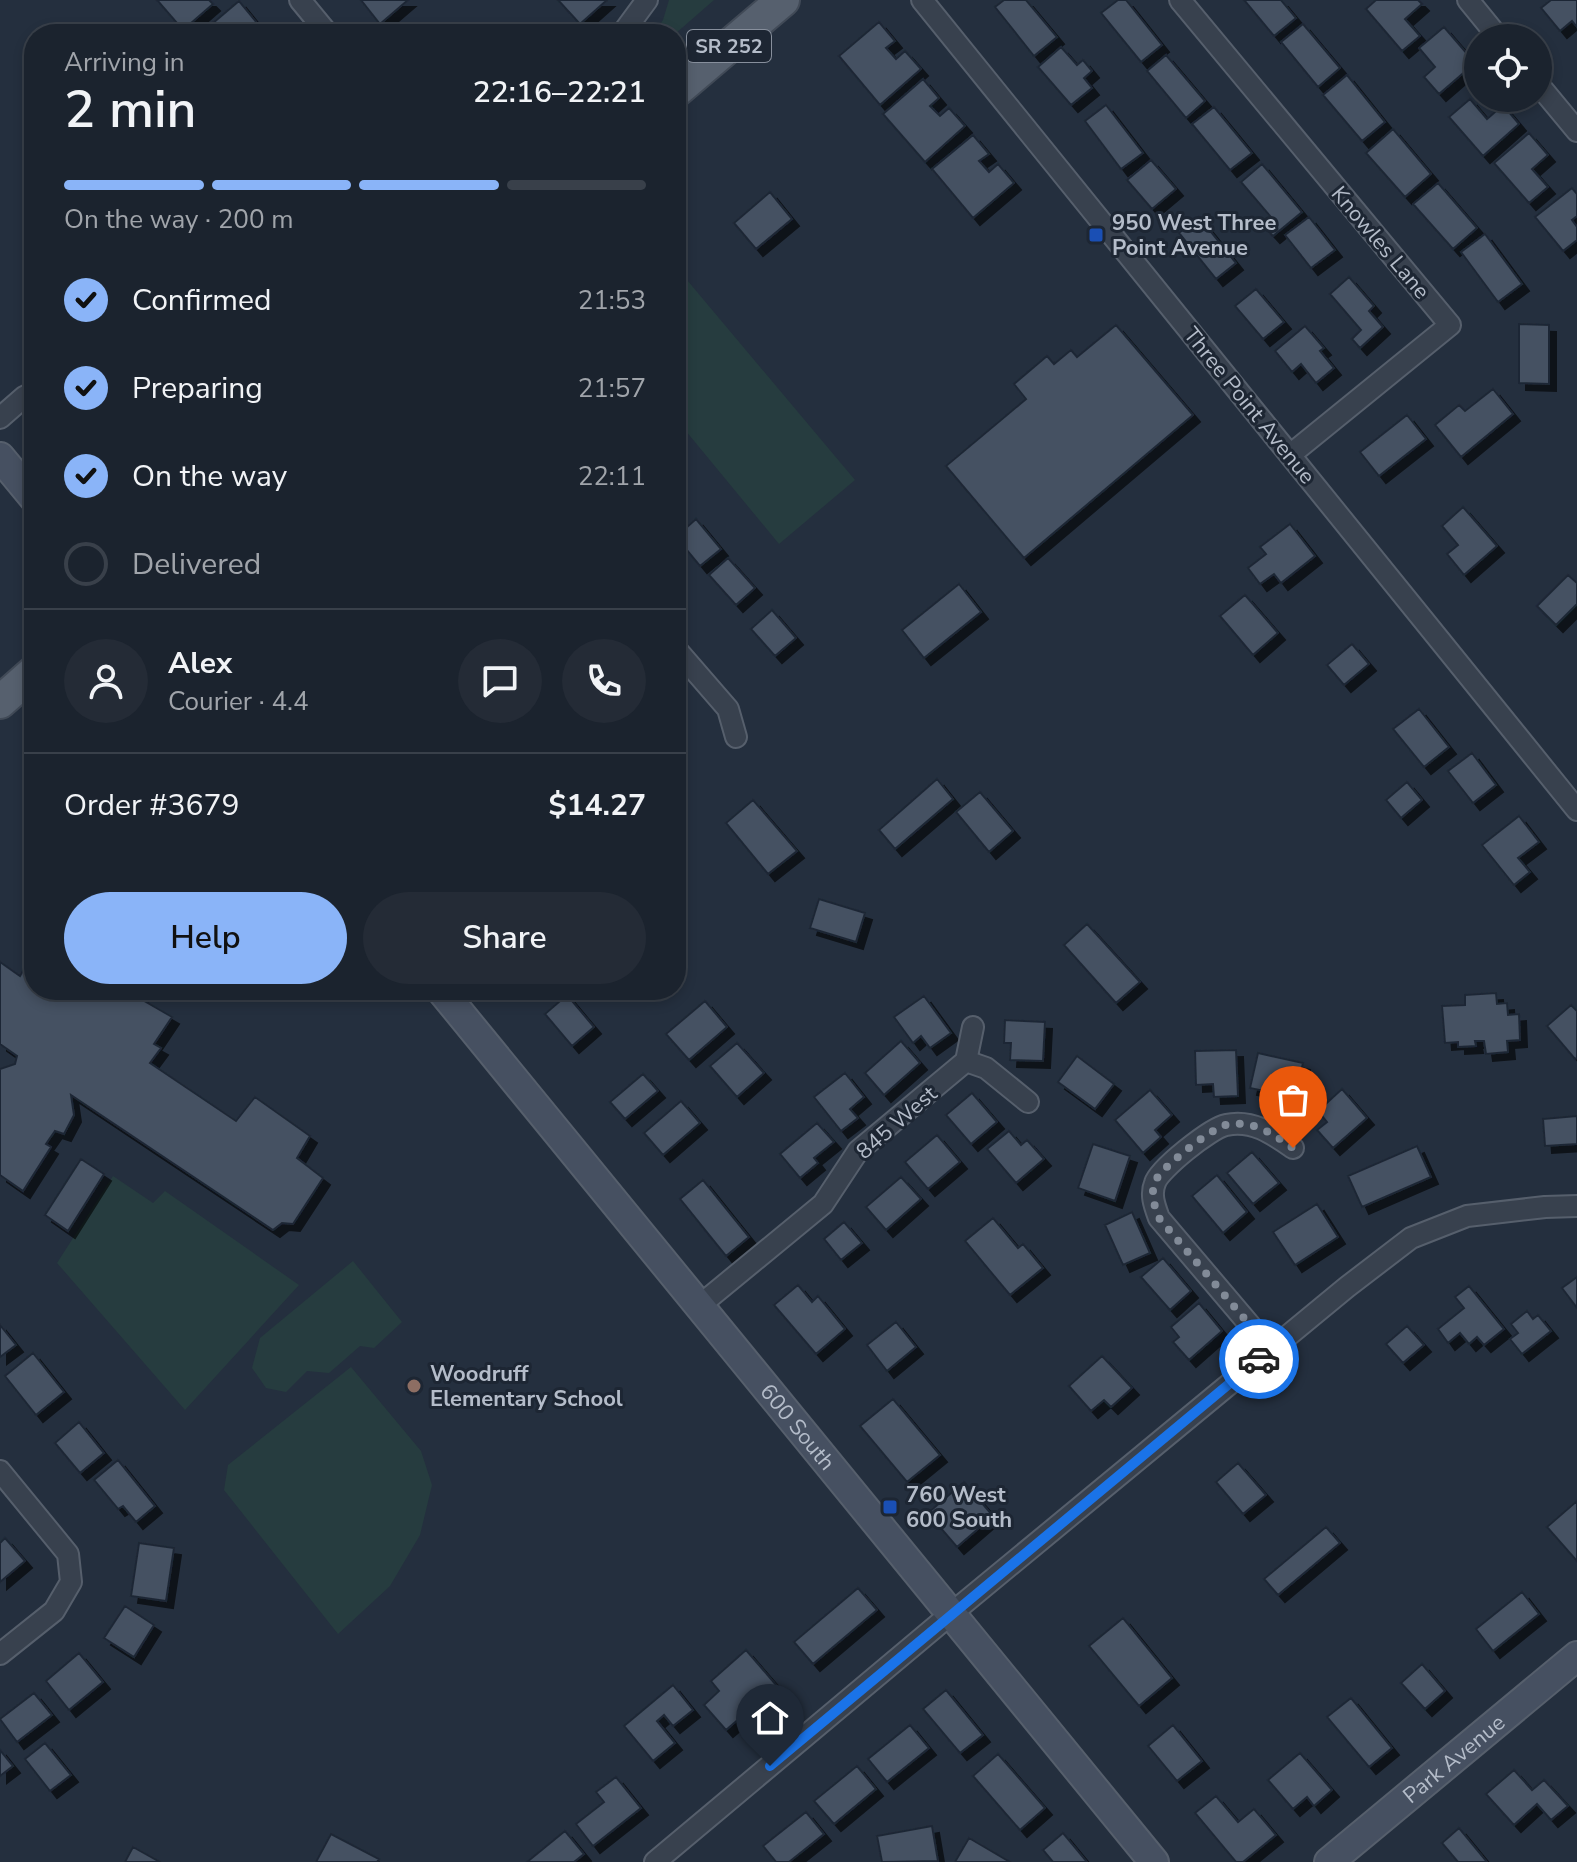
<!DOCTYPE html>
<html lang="en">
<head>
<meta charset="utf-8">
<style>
	body { margin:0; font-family:"Nunito Sans",sans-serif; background:#242b36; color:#f1f3f6; height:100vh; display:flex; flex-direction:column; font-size:30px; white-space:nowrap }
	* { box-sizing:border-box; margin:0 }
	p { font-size:26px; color:#a0a4aa }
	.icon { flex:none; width:44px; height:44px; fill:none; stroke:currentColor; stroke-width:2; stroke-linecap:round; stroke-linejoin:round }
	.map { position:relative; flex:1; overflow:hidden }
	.drawer { position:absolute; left:24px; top:24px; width:662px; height:976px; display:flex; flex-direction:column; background:#1b232e; border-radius:32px; box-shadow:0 4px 12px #0003,0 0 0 2px #39404a }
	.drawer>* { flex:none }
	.controls { position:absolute; left:1464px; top:24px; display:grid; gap:16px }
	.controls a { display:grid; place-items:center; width:88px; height:88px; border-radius:50%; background:#1b232e; box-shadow:0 4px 12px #0003,0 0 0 2px #39404a; font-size:40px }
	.pin { position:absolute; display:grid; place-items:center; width:68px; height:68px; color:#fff; margin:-82px -34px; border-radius:50% 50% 50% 0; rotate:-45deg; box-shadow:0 0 8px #0007 }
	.pin .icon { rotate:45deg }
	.courier { position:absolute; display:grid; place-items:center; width:80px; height:80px; margin:-40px; border:6px solid #1a73e8; border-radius:50%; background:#fff; color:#222; box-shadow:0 2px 10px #0007 }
	.head em { font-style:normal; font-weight:600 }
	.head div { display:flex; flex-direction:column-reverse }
	.head { display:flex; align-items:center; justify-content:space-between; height:136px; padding:0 40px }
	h1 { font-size:52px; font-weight:600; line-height:60px }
	.bar { display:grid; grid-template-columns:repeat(4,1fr); gap:12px 8px; align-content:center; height:96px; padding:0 40px }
	.bar i { height:10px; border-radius:6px; background:#39404a }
	.bar .on { background:#8ab4f8 }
	.bar p { grid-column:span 4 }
	.line { display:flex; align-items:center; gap:20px; padding:0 40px; border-top:2px solid #39404a }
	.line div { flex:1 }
	.round { display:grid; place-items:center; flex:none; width:84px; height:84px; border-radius:42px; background:#242b36 }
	ol { padding:0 40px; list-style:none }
	li { display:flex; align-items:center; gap:24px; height:88px }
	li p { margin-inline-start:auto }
	li .icon { padding:8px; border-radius:50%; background:#8ab4f8; color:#111; stroke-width:4 }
	li:last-child { color:#a0a4aa }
	li i { width:44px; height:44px; border:4px solid #39404a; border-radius:50% }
	.cta { display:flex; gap:16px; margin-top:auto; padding:16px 40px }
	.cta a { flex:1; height:92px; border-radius:48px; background:#8ab4f8; color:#111; font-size:32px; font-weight:600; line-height:92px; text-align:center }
	.cta a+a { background:#242b36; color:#f1f3f6 }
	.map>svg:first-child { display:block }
</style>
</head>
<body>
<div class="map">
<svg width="1577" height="1862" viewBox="0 0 1577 1862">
	<defs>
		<filter id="shadow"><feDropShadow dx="7" dy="7" stdDeviation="0" flood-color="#0009"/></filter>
	</defs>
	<rect width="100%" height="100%" fill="#242f3e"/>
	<!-- green -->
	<path fill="#263c3f" d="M 669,0 L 714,0 L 675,34 L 652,34 L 663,20 Z
		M 687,280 L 855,480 L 779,544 L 676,419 L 676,289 Z
		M 113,1176 L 153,1203 L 165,1191 L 299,1285 L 185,1410 L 57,1263 Z
		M 353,1261 L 402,1322 L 374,1348 L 360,1346 L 329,1373 L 307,1371 L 286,1392 L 266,1388 L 252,1368 L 260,1338 Z
		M 351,1367 L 421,1451 L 432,1485 L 420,1535 L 390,1586 L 338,1634 L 224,1490 L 228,1465 Z"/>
	<!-- building -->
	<path fill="#455162" stroke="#1f2835" stroke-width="2" filter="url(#shadow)" d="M 157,0 L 209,0 L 213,4 L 183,30 Z
		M 361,0 L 408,0 L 380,24 Z
		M 558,0 L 607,0 L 580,24 Z
		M 1004,0 L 1026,0 L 1057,37 L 1034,56 L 995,7 Z
		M 1118,0 L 1126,0 L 1162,45 L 1141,62 L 1101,13 Z
		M 1244,0 L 1281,0 L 1296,18 L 1274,36 Z
		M 1376,0 L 1418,0 L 1422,4 L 1405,19 L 1420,36 L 1402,51 L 1366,9 Z
		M 1551,0 L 1577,0 L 1577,27 L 1572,21 L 1560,31 L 1541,8 Z
		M 239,1 L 266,34 L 210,34 L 206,29 Z
		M 879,22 L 895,41 L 886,48 L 896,59 L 905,51 L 921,69 L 880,105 L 839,56 Z
		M 1303,24 L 1340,68 L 1318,87 L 1281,42 Z
		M 1444,27 L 1475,63 L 1439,94 L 1424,77 L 1435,67 L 1419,48 Z
		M 1061,47 L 1077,65 L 1083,60 L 1092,71 L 1084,78 L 1092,88 L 1071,105 L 1038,67 Z
		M 1166,55 L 1205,101 L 1186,118 L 1147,71 Z
		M 1347,75 L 1385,122 L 1362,141 L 1323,95 Z
		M 923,79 L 939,98 L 930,106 L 940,116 L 949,108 L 965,126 L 925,162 L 883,114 Z
		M 1470,99 L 1487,119 L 1503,105 L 1519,124 L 1483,156 L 1449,117 Z
		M 1106,105 L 1143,153 L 1121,169 L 1085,121 Z
		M 1214,107 L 1252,153 L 1230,170 L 1192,124 Z
		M 1393,129 L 1431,174 L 1405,197 L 1366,153 Z
		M 1529,133 L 1548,155 L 1532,169 L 1548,187 L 1529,203 L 1494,163 Z
		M 973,135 L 989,154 L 979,161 L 989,172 L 998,164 L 1014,183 L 973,218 L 932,169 Z
		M 1151,160 L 1176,189 L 1152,209 L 1127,180 Z
		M 1262,164 L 1302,212 L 1273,236 L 1262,224 L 1271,217 L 1241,182 Z
		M 1438,183 L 1477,228 L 1453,249 L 1413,204 Z
		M 1572,188 L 1577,194 L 1577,216 L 1572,220 L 1577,227 L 1577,240 L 1563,251 L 1535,217 Z
		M 770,192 L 792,219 L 756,249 L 734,223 Z
		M 1199,217 L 1236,263 L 1216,279 L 1179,233 Z
		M 1309,217 L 1335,250 L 1311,268 L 1285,235 Z
		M 1485,234 L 1522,284 L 1498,302 L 1461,252 Z
		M 1349,277 L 1374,306 L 1369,311 L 1383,327 L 1360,348 L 1352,339 L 1361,330 L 1330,294 Z
		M 1256,289 L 1284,322 L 1263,339 L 1235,306 Z
		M 1519,324 L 1549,325 L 1549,384 L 1519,383 Z
		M 1116,325 L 1193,415 L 1024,558 L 946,466 L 1026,399 L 1014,384 L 1047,356 L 1054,364 L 1071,350 L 1077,357 Z
		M 1305,326 L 1324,348 L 1320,351 L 1334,368 L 1316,383 L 1301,364 L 1292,372 L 1275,351 Z
		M 1493,389 L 1513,414 L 1461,457 L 1435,425 L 1459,405 L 1465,411 Z
		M 1407,415 L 1426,439 L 1379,476 L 1360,452 Z
		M 1463,507 L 1497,546 L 1464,575 L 1447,554 L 1458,545 L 1442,526 Z
		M 696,519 L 721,549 L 700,566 L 676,537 Z
		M 1290,524 L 1315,556 L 1281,583 L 1274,574 L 1260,584 L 1248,568 L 1266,554 L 1260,547 Z
		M 728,558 L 755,588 L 736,605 L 709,575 Z
		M 1568,575 L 1577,583 L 1577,604 L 1556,625 L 1537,606 Z
		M 959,584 L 981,612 L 924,658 L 902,630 Z
		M 1245,595 L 1278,633 L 1253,655 L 1220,616 Z
		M 772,610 L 796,638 L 775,656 L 751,629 Z
		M 1352,644 L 1369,664 L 1344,685 L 1327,665 Z
		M 1419,709 L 1449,747 L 1424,767 L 1393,729 Z
		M 1472,753 L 1496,785 L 1473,803 L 1448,771 Z
		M 937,779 L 953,799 L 895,849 L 879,830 Z
		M 1407,782 L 1422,800 L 1401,818 L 1386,800 Z
		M 980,792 L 1013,831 L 989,852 L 956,812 Z
		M 753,800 L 797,851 L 768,874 L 726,823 Z
		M 1519,816 L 1539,842 L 1518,858 L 1530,872 L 1514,885 L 1482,845 Z
		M 819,899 L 865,913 L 856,942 L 810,928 Z
		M 1087,924 L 1140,982 L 1116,1003 L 1064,945 Z
		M 29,960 L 34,963 L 34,990 L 144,990 L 139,998 L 172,1017 L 154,1044 L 161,1048 L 150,1063 L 236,1121 L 255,1097 L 310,1136 L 297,1158 L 323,1178 L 293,1224 L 282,1223 L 273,1230 L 71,1095 L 74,1115 L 64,1134 L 55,1131 L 46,1144 L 51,1147 L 23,1191 L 0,1175 L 0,1069 L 15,1064 L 17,1056 L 0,1044 L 0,962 L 20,976 Z
		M 1496,993 L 1497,1004 L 1507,1003 L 1508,1015 L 1519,1014 L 1520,1040 L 1507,1041 L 1508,1052 L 1486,1054 L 1484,1041 L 1475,1041 L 1476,1046 L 1458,1047 L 1458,1042 L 1445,1043 L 1442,1006 L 1465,1005 L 1465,995 Z
		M 567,995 L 594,1027 L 572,1046 L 545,1014 Z
		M 924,996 L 951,1033 L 930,1048 L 921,1036 L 913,1043 L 894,1017 Z
		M 705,1001 L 727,1027 L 689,1060 L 666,1034 Z
		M 1571,1005 L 1577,1011 L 1577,1058 L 1575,1059 L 1547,1026 Z
		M 1005,1020 L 1045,1022 L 1043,1061 L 1010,1060 L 1011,1043 L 1004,1043 Z
		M 901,1041 L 920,1063 L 884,1095 L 865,1073 Z
		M 737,1043 L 764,1073 L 737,1097 L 710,1066 Z
		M 1236,1050 L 1238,1096 L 1214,1097 L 1213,1084 L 1196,1085 L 1195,1051 Z
		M 1258,1053 L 1303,1063 L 1293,1106 L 1268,1100 L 1269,1092 L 1250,1088 Z
		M 1077,1056 L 1114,1084 L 1095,1109 L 1058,1082 Z
		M 845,1073 L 864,1097 L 850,1109 L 858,1118 L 841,1131 L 814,1097 Z
		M 643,1074 L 658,1091 L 625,1119 L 610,1102 Z
		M 1342,1089 L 1367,1118 L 1333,1148 L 1317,1130 L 1327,1122 L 1318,1111 Z
		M 1150,1090 L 1172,1115 L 1155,1130 L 1161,1137 L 1143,1153 L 1115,1120 Z
		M 972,1093 L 997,1122 L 971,1144 L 946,1115 Z
		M 681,1101 L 700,1123 L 663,1155 L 644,1133 Z
		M 1577,1116 L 1577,1144 L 1545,1146 L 1543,1119 Z
		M 817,1123 L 834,1142 L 814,1158 L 818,1163 L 800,1178 L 780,1154 Z
		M 1009,1131 L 1021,1145 L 1027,1140 L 1044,1159 L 1016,1183 L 987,1149 Z
		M 937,1135 L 960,1162 L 928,1189 L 905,1162 Z
		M 1093,1144 L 1130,1156 L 1115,1201 L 1078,1188 Z
		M 1417,1146 L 1431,1177 L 1362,1207 L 1348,1176 Z
		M 1252,1152 L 1279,1183 L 1253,1204 L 1227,1173 Z
		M 81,1159 L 104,1174 L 68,1231 L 45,1215 Z
		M 1217,1175 L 1247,1212 L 1223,1233 L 1192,1196 Z
		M 901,1177 L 921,1199 L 886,1230 L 866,1207 Z
		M 703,1180 L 749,1237 L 726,1256 L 680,1199 Z
		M 1317,1204 L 1338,1237 L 1295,1265 L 1273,1232 Z
		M 1132,1212 L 1150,1253 L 1123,1265 L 1105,1225 Z
		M 993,1218 L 1018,1248 L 1023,1244 L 1043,1268 L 1010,1295 L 965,1241 Z
		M 844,1222 L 862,1243 L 841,1260 L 824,1239 Z
		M 1163,1258 L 1191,1291 L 1170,1310 L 1141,1277 Z
		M 1577,1277 L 1577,1308 L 1562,1288 Z
		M 798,1285 L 812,1302 L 818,1296 L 845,1329 L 816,1354 L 774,1305 Z
		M 1469,1286 L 1504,1329 L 1484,1345 L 1477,1337 L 1469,1344 L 1460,1333 L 1448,1343 L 1438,1329 L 1464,1308 L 1455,1297 Z
		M 1199,1303 L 1222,1331 L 1189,1360 L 1173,1342 L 1179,1337 L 1171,1327 Z
		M 1527,1311 L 1533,1319 L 1538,1315 L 1551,1331 L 1522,1354 L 1510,1339 L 1518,1333 L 1511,1324 Z
		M 896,1322 L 916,1347 L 887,1371 L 867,1345 Z
		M 0,1325 L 16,1345 L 0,1357 Z
		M 1407,1326 L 1424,1345 L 1403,1363 L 1386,1344 Z
		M 33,1353 L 64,1392 L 36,1415 L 5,1376 Z
		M 1102,1356 L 1132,1388 L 1111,1407 L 1104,1400 L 1091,1411 L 1069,1386 Z
		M 893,1399 L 940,1455 L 907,1482 L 860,1426 Z
		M 79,1422 L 104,1453 L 80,1473 L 55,1443 Z
		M 118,1460 L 155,1506 L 136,1522 L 123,1506 L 118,1509 L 94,1480 Z
		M 1238,1463 L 1266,1495 L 1243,1514 L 1216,1482 Z
		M 964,1482 L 993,1516 L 957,1547 L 928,1513 Z
		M 1577,1501 L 1577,1561 L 1547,1527 Z
		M 1326,1527 L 1340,1543 L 1278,1595 L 1264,1579 Z
		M 5,1538 L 25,1561 L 0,1582 L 0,1543 Z
		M 139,1543 L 174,1548 L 166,1601 L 131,1596 Z
		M 858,1588 L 877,1610 L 813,1664 L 794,1642 Z
		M 1522,1592 L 1539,1614 L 1493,1651 L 1476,1629 Z
		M 125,1606 L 154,1625 L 134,1657 L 104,1638 Z
		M 1123,1618 L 1172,1678 L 1139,1706 L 1089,1646 Z
		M 746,1650 L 777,1686 L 726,1730 L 704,1705 L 719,1691 L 711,1681 Z
		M 79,1653 L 103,1682 L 69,1710 L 46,1681 Z
		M 1422,1664 L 1445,1691 L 1425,1709 L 1401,1683 Z
		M 673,1685 L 693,1710 L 673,1726 L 664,1715 L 657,1721 L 675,1743 L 653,1761 L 624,1726 Z
		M 946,1690 L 983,1735 L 960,1753 L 923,1709 Z
		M 34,1693 L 52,1715 L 17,1742 L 0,1719 Z
		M 1351,1698 L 1392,1748 L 1369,1767 L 1327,1717 Z
		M 910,1725 L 929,1748 L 887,1782 L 868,1759 Z
		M 1173,1725 L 1202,1761 L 1177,1781 L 1148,1746 Z
		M 45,1743 L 71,1775 L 50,1791 L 25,1759 Z
		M 0,1750 L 13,1766 L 0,1776 Z
		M 1300,1753 L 1332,1790 L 1314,1806 L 1307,1797 L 1293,1809 L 1268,1780 Z
		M 998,1754 L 1045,1808 L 1020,1830 L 973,1776 Z
		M 857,1766 L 876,1789 L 834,1824 L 814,1801 Z
		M 1514,1770 L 1532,1790 L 1544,1780 L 1568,1806 L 1551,1820 L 1537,1804 L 1514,1825 L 1486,1794 Z
		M 616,1777 L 641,1808 L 593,1846 L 576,1824 L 604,1802 L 596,1792 Z
		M 1216,1796 L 1238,1822 L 1254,1809 L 1276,1835 L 1243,1862 L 1236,1862 L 1195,1813 Z
		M 806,1812 L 824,1834 L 789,1862 L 776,1862 L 763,1846 Z
		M 932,1826 L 938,1861 L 882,1862 L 877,1836 Z
		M 1459,1828 L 1487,1862 L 1458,1862 L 1442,1843 Z
		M 565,1831 L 584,1854 L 574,1862 L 527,1862 Z
		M 1063,1833 L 1087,1862 L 1053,1862 L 1043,1850 Z
		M 331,1834 L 379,1859 L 377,1862 L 316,1862 Z
		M 969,1838 L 1010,1862 L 955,1862 Z
		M 133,1847 L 160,1862 L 125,1862 Z"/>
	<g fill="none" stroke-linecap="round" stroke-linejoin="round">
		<defs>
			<path id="street" d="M 300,0 L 328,34
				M 922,0 L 1577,810
				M 1180,0 L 1450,325 L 1290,455
				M 1468,0 L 1499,38
				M 622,34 L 647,0
				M 1538,84 L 1577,131
				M 0,418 L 24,397 L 34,392
				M 676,649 L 728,709 L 736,737
				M 966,1061 L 986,1068 L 1028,1102
				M 699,1306 L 823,1204 L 858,1151 L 966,1061 L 973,1027
				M 1271,1350 L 1159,1218 C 1155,1207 1150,1195 1155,1183 C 1159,1169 1211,1128 1226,1125 C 1252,1119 1273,1134 1293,1148
				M 0,1471 L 68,1554 L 71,1582 L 54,1611 L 0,1654
				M 655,1862 L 952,1613 L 1347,1287 L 1411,1238 L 1467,1216 L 1545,1207 L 1577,1206"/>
			<g id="secondary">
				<path d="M 0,457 L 34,498"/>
				<path id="s1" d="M 441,990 L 1154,1862"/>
				<path id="s2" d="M 1329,1862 L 1577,1656"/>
			</g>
			<path id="primary" d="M 676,91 L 783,0
				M 0,702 L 34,672"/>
		</defs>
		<!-- street casing -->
		<use href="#street" stroke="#565f6c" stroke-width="24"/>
		<!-- secondary casing -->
		<use href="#secondary" stroke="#565f6c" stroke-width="32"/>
		<!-- primary casing -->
		<use href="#primary" stroke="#414a57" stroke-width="36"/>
		<!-- street -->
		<use href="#street" stroke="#38414e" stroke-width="20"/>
		<!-- secondary -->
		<use href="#secondary" stroke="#465061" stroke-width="28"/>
		<!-- primary -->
		<use href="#primary" stroke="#56606e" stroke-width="32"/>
	</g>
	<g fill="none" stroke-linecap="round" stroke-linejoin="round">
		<!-- done -->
		<path stroke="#828b98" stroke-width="8" stroke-dasharray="0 14.4" d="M 1259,1359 L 1271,1350 L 1159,1218 C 1155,1207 1150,1195 1155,1182 C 1159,1169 1212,1128 1226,1125 C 1252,1119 1273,1134 1293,1148"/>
		<!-- route -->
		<path stroke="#1a73e8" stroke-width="10" d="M 770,1766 L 1259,1359"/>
	</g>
	<!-- markers -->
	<g fill="#1a4fb4" stroke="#1d2633" stroke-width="3">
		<rect x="1088" y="227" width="16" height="16" rx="4"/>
		<rect x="882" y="1499" width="16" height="16" rx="4"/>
	</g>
	<circle fill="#8d6e63" stroke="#1d2633" stroke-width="3" cx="414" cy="1386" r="8"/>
	<g text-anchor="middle" stroke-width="6" stroke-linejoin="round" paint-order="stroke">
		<!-- shield labels -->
		<rect fill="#1d2633" stroke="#878f9c" stroke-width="2" x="687" y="30" width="84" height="32" rx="6"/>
		<g font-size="20" font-weight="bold" fill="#b4bcc9">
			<text x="729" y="53">SR 252</text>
		</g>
		<!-- poi labels -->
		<g font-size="22" font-weight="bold" fill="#b4bcc9" stroke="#1d2633" text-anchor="start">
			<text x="1112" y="230">950 West Three<tspan x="1112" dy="25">Point Avenue</tspan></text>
			<text x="430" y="1381">Woodruff<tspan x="430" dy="25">Elementary School</tspan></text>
			<text x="906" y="1502">760 West<tspan x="906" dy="25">600 South</tspan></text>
		</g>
		<!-- street labels -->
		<g font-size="22" fill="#b4bcc9" stroke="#1d2633">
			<text transform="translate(1381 242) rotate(50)" y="8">Knowles Lane</text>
			<text transform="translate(1250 405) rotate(51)" y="8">Three Point Avenue</text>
			<text transform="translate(896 1122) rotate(-41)" y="8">845 West</text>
			<text dy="8" stroke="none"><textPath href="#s1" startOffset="564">600 South</textPath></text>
			<text dy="8" stroke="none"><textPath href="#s2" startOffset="162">Park Avenue</textPath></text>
		</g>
	</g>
</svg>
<div class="controls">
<a><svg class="icon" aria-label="locate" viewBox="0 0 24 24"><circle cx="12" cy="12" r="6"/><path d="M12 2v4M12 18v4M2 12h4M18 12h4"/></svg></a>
</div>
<div class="pin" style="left:1293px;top:1148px;background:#ea580c"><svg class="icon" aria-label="bag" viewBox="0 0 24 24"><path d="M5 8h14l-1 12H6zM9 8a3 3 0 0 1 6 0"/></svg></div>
<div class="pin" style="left:770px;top:1766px;background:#1f2937"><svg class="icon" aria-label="home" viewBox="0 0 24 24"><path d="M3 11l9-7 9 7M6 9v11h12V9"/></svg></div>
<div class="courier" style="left:1259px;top:1359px"><svg class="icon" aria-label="car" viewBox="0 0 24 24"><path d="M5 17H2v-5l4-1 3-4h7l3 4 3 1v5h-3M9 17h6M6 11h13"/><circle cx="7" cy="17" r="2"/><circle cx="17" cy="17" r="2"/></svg></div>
<section class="drawer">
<div class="head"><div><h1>2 min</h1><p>Arriving in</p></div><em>22:16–22:21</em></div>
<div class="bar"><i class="on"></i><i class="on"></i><i class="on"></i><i></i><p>On the way · 200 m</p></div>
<ol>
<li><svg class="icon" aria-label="check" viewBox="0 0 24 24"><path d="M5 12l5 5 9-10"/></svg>Confirmed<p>21:53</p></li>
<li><svg class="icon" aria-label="check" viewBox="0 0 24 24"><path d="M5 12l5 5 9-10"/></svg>Preparing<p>21:57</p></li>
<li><svg class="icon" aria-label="check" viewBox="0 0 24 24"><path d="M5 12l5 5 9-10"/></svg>On the way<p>22:11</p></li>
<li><i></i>Delivered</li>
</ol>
<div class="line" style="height:144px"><a class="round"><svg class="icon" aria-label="person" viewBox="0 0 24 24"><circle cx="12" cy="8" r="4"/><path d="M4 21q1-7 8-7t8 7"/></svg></a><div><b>Alex</b><p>Courier · 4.4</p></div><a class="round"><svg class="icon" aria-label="chat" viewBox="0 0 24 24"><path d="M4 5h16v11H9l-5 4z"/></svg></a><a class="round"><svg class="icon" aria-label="phone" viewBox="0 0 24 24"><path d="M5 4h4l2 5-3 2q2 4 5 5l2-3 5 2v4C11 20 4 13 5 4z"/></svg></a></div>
<div class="line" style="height:104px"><div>Order #3679</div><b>$14.27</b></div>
<div class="cta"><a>Help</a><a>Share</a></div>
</section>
</div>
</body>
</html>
